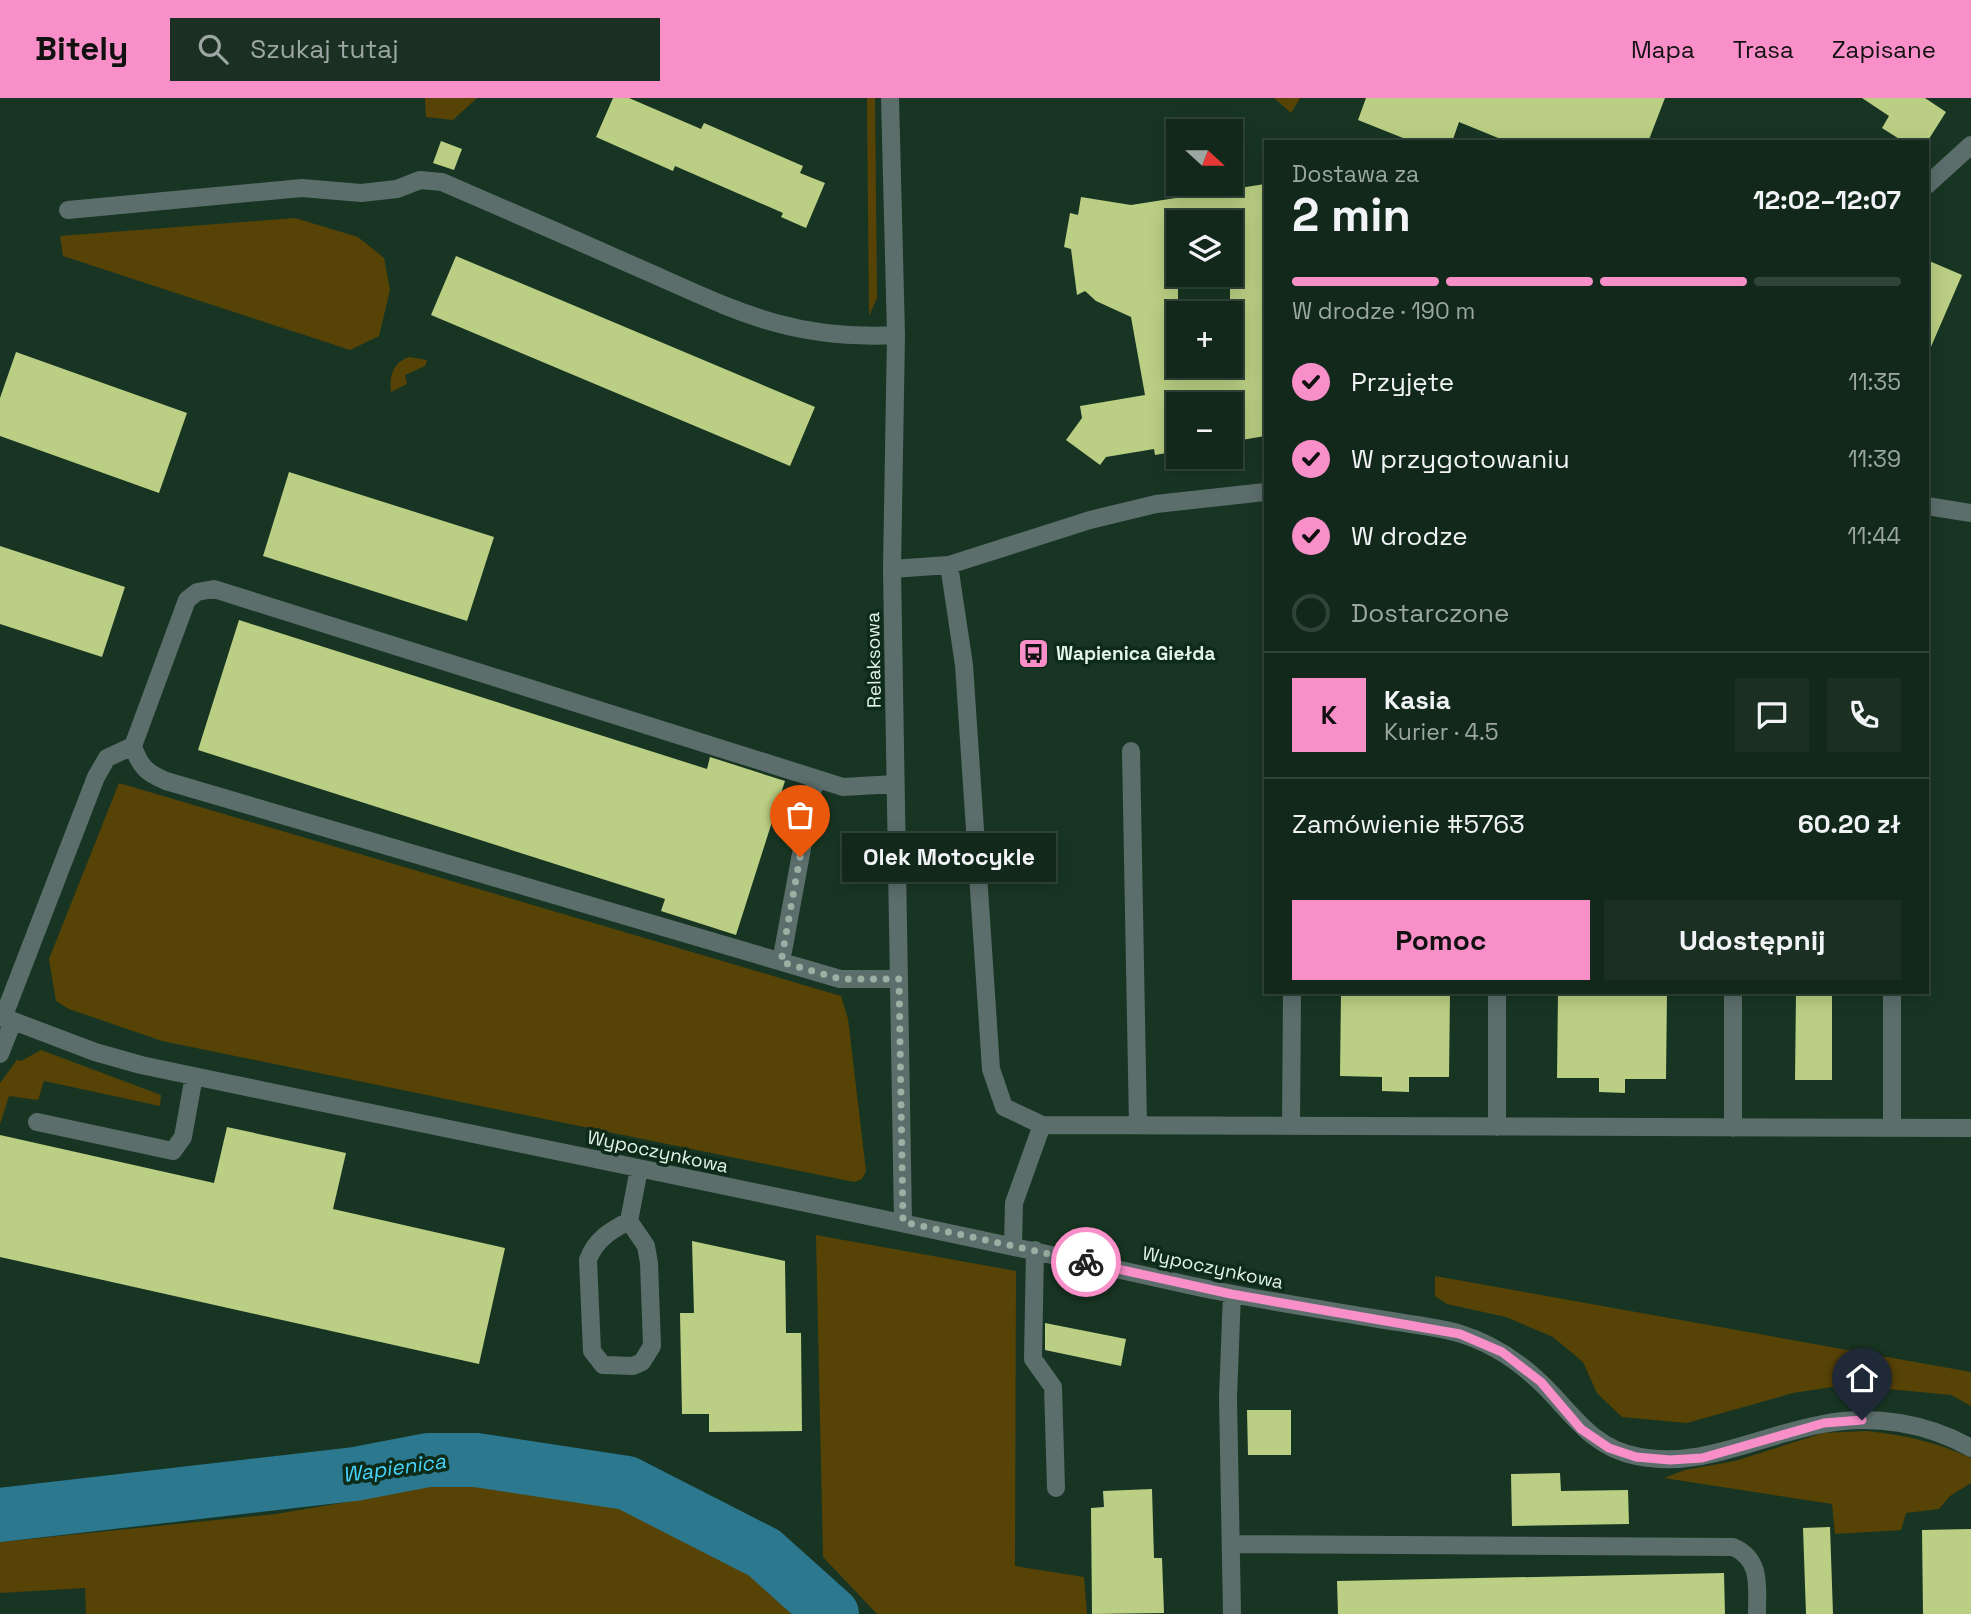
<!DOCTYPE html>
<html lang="pl">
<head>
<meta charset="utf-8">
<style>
	body { margin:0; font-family:"Space Grotesk",sans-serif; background:#1b3023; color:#f1f3f6; height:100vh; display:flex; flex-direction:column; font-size:26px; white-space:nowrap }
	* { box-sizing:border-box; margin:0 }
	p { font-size:23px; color:#9ca6a2 }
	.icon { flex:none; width:38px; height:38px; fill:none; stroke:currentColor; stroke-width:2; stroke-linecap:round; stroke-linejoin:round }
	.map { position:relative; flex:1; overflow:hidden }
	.sheet { position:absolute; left:1264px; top:42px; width:665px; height:854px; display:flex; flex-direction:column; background:#12281a; border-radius:0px; box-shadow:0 4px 18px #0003,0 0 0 2px #314439 }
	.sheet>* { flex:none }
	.needle { width:46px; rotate:111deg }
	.tools { position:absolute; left:1166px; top:21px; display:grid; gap:14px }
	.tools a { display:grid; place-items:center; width:77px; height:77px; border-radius:0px; background:#12281a; box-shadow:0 4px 18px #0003,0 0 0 2px #314439; font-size:35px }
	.pin { position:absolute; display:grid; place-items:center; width:60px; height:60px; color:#fff; margin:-72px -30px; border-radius:50% 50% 50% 0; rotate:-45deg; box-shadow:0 0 7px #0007 }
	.pin .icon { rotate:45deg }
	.courier { position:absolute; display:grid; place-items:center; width:70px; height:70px; margin:-35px; border:5px solid #f98fc9; border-radius:50%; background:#fff; color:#222; box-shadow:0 2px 9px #0007 }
	.bubble { position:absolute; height:49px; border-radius:0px; background:#12281a; box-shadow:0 4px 18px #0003,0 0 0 2px #314439; font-size:23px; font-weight:700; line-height:49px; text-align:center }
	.headline em { font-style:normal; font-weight:700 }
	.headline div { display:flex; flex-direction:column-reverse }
	.headline { display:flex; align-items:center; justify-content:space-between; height:119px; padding:0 28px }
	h1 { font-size:46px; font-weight:700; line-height:52px }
	.bar { display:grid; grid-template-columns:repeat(4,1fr); gap:10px 7px; align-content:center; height:84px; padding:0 28px }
	.bar i { height:9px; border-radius:5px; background:#314439 }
	.bar .on { background:#f98fc9 }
	.bar p { grid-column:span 4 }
	.line { display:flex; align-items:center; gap:18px; padding:0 28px; border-top:2px solid #314439 }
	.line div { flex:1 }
	.round { display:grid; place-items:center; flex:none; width:74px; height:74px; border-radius:0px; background:#1b3023 }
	ol { padding:0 28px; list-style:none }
	li { display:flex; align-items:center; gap:21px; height:77px }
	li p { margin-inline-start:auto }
	li .icon { padding:7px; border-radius:50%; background:#f98fc9; color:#111; stroke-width:4 }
	li:last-child { color:#9ca6a2 }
	li i { width:38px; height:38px; border:4px solid #314439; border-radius:50% }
	.cta { display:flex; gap:14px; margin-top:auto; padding:14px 28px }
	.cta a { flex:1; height:80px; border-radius:0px; background:#f98fc9; color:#111; font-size:28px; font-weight:700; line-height:80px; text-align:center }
	.cta a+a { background:#1b3023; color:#f1f3f6 }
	header { display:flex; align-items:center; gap:42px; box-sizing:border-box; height:98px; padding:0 35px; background:#f98fc9; color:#111 }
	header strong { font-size:33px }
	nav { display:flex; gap:38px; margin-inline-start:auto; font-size:24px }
	.search { width:490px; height:63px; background:#1b3023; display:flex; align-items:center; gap:18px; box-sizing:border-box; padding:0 24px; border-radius:0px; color:#9ca6a2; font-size:26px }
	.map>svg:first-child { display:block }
</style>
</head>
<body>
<header>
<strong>Bitely</strong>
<div class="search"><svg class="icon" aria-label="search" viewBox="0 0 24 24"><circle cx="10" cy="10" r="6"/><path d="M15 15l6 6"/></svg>Szukaj tutaj</div>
<nav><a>Mapa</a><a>Trasa</a><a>Zapisane</a></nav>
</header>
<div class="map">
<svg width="1971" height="1516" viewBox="0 0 1971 1516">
	<rect width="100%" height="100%" fill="#183523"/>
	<!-- green -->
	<path fill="#574306" d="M 425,0 L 477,0 L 453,22 L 426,19 Z
		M 867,0 L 875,0 L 877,200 L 869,218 Z
		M 1274,0 L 1300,0 L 1291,15 Z
		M 295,120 L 358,139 L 384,160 L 390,192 L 379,238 L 350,252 L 63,158 L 60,138 Z
		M 409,259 L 427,262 L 425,268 L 405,277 L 407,286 L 391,294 C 389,277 393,265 409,259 Z
		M 119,685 L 841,898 L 848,921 L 866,1073 L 862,1081 L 854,1084 L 162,943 L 69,911 L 56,903 L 49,861 Z
		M 41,952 L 161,997 L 160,1008 L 44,983 L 38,1002 L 9,998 L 0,1026 L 0,985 L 17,962 L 21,963 Z
		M 816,1137 L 1016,1173 L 1015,1468 L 1084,1479 L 1087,1516 L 877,1516 L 823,1459 Z
		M 1435,1178 L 1971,1274 L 1971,1308 L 1951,1297 L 1845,1287 L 1793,1295 L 1687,1325 L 1622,1319 L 1597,1295 L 1583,1264 L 1553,1239 L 1506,1219 L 1447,1206 L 1435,1198 Z
		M 1867,1333 C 1905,1337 1936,1344 1971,1360 L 1971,1385 L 1950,1398 L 1939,1411 L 1906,1415 L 1901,1432 L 1835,1436 L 1832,1406 L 1664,1380 L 1685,1372 L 1735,1363 L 1823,1335 Z
		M 456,1372 L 620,1395 L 752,1469 L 794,1516 L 86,1516 L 85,1490 L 0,1495 L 0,1444 L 276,1416 L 359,1402 Z"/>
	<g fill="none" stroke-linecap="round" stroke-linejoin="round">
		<!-- river -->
		<path stroke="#2b788f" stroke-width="54" d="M 0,1417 L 355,1376 L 428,1362 L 476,1362 L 627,1385 L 764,1455 L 832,1516"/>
	</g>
	<!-- building -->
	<path fill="#bacf83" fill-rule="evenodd" d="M 613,0 L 629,0 L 701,31 L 704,25 L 803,68 L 800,75 L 825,85 L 806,130 L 781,119 L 783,115 L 675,68 L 673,73 L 596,39 Z
		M 1366,0 L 1665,0 L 1648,44 L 1508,44 L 1459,24 L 1452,44 L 1413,44 L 1358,22 Z
		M 1862,0 L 1925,0 L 1946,14 L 1927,44 L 1904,44 L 1882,30 L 1889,18 Z
		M 441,43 L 462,51 L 454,72 L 433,65 Z
		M 1265,86 L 1265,338 L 1230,344 L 1230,306 L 1178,306 L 1178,353 L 1155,357 L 1154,351 L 1106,359 L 1100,367 L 1066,342 L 1082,320 L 1080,308 L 1145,297 L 1131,219 L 1096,203 L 1085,193 L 1077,197 L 1071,151 L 1064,149 L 1070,115 L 1078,117 L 1081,99 L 1131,107 ZM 1178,124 L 1230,124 L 1230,268 L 1178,268 Z
		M 456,158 L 815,309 L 790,368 L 431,217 Z
		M 1927,162 L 1962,177 L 1927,258 Z
		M 16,254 L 187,315 L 159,395 L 0,338 L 0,300 Z
		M 289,374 L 494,439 L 467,523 L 263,458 Z
		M 0,448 L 125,489 L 102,559 L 0,526 Z
		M 239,522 L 707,671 L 710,659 L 785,683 L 736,837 L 661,813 L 665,801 L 198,652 Z
		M 1341,894 L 1450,894 L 1449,979 L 1409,979 L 1409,994 L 1382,993 L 1382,979 L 1340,978 Z
		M 1558,894 L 1667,894 L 1666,981 L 1625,981 L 1625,995 L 1599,994 L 1599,980 L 1557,980 Z
		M 1796,894 L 1832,894 L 1832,982 L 1795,982 Z
		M 227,1029 L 346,1055 L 333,1111 L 505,1150 L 479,1266 L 0,1159 L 0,1037 L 214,1085 Z
		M 692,1143 L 785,1163 L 786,1235 L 801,1235 L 802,1333 L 709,1334 L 709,1316 L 682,1316 L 680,1215 L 694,1215 Z
		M 1045,1225 L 1126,1241 L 1121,1268 L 1045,1252 Z
		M 1247,1312 L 1291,1312 L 1291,1357 L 1248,1357 Z
		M 1560,1375 L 1561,1393 L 1628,1392 L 1629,1426 L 1512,1428 L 1511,1376 Z
		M 1152,1391 L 1154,1460 L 1162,1460 L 1164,1515 L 1092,1516 L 1091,1410 L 1104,1409 L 1103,1393 Z
		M 1830,1429 L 1833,1516 L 1806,1516 L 1803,1430 Z
		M 1971,1431 L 1971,1516 L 1923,1516 L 1922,1432 Z
		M 1724,1475 L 1725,1516 L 1338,1516 L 1337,1483 Z"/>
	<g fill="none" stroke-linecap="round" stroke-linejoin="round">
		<!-- minor -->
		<path stroke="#5c6e6c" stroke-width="18" d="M 890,0 L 896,237 L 892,471 L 903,1124
			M 1927,87 L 1971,47
			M 68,112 L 302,90 L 361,95 L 397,91 L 420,82 L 442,84 C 505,111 569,139 632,167 C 729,209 786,243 896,237
			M 1927,408 L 1971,415
			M 949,467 L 964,567 L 991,971 L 1004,1009 L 1042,1027 L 1971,1030
			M 892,471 L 949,467 L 1090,422 L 1156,406 L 1265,394
			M 1131,653 L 1138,1027
			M 895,686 L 843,689 L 214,491 L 197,494 L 187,502 L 133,648 C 140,669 147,675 166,683 L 840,881 L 899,881
			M 781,864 L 815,680
			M 0,918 L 95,954 L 141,967 C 492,1041 844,1110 1193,1188 C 1253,1201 1313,1210 1373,1220 C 1401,1225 1431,1228 1458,1235 C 1488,1244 1517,1262 1540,1284 C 1571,1313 1590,1349 1636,1358 C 1701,1372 1760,1337 1823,1326 C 1873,1316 1927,1325 1971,1350
			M 3,920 L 96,679 L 107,660 L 133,648
			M 0,956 L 13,923
			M 37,1024 L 173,1053 L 183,1039 L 194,978
			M 1291,1028 L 1292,894
			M 1497,1029 L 1497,894
			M 1733,1030 L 1733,894
			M 1892,1030 L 1892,894
			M 629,1123 C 611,1132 595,1142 588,1162 L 592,1253 L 603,1267 L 633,1268 L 642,1264 L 652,1248 L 649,1165 L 646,1148 L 629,1123 L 639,1071
			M 1013,1148 L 1014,1105 L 1042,1027
			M 1035,1152 L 1033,1261 L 1053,1289 L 1056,1390
			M 1232,1196 L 1228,1299 L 1232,1516
			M 1231,1446 L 1733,1449 C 1762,1461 1757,1489 1757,1516"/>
	</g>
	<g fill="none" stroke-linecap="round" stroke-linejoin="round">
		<!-- done -->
		<path stroke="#9bb0a2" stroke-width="7" stroke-dasharray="0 12.6" d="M 800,759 L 781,864 L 840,881 L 899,881 L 903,1124 L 1086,1164"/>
		<!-- route -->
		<path stroke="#f98fc9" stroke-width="9" d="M 1086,1164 L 1231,1196 L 1460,1236 L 1502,1254 L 1541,1284 L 1581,1331 L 1609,1350 L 1636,1359 L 1670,1362 L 1702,1360 L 1824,1325 L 1862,1322"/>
	</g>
	<!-- icons -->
	<defs>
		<symbol id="bus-square" viewBox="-11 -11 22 22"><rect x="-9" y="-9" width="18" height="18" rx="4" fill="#f98fc9" stroke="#0e2b19"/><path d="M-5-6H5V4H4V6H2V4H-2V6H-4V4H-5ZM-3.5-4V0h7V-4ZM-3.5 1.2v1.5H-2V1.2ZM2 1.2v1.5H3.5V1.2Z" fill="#111"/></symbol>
	</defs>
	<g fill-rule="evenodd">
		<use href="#bus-square" x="1016" y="538" width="35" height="35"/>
	</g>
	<g text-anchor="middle" stroke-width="7" stroke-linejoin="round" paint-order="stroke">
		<!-- poi labels -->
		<g font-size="19" font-weight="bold" fill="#e2f3e7" stroke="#0e2b19" text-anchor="start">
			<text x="1056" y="562">Wapienica Giełda</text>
		</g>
		<!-- street labels -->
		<g font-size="19" fill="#e2f3e7" stroke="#0e2b19">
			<text transform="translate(873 562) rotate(-91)" y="7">Relaksowa</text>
			<text transform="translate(658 1053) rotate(12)" y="7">Wypoczynkowa</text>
			<text transform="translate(1213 1169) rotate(12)" y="7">Wypoczynkowa</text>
		</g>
		<!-- water labels -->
		<g font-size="21" font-style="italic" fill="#46d6ff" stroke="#0e2b19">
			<text transform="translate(394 1370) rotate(-8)" y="7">Wapienica</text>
		</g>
	</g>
</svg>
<div class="tools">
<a><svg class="needle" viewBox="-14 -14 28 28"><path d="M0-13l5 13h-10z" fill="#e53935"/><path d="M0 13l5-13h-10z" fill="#9ca6a2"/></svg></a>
<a><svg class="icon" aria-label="layers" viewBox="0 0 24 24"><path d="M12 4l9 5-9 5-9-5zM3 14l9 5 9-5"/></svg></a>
<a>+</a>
<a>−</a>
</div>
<div class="pin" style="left:800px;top:759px;background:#ea580c"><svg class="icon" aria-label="bag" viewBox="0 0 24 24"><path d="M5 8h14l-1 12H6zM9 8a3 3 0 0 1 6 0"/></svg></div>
<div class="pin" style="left:1862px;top:1322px;background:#1f2937"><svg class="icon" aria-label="home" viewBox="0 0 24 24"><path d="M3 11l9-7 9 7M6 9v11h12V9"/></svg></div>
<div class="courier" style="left:1086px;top:1164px"><svg class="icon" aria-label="bike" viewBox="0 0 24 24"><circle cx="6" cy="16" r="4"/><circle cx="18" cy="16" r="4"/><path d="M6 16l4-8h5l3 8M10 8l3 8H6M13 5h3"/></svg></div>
<div class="bubble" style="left:842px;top:735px;width:214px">Olek Motocykle</div>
<section class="sheet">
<div class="headline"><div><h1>2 min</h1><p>Dostawa za</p></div><em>12:02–12:07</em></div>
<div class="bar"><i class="on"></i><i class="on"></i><i class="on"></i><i></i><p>W drodze · 190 m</p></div>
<ol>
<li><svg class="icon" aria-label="check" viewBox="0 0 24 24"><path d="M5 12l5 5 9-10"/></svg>Przyjęte<p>11:35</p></li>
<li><svg class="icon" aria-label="check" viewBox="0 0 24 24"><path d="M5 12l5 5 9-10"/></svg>W przygotowaniu<p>11:39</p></li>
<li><svg class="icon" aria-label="check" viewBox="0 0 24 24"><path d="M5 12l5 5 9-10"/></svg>W drodze<p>11:44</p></li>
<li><i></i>Dostarczone</li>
</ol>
<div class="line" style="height:126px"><b class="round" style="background:#f98fc9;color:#111">K</b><div><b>Kasia</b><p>Kurier · 4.5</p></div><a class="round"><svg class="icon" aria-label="chat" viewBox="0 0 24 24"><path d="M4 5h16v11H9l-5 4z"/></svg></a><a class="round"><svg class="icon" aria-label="phone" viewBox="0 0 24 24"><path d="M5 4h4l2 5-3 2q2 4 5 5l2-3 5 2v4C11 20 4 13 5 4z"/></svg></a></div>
<div class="line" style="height:91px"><div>Zamówienie #5763</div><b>60.20 zł</b></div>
<div class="cta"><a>Pomoc</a><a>Udostępnij</a></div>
</section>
</div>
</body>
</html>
